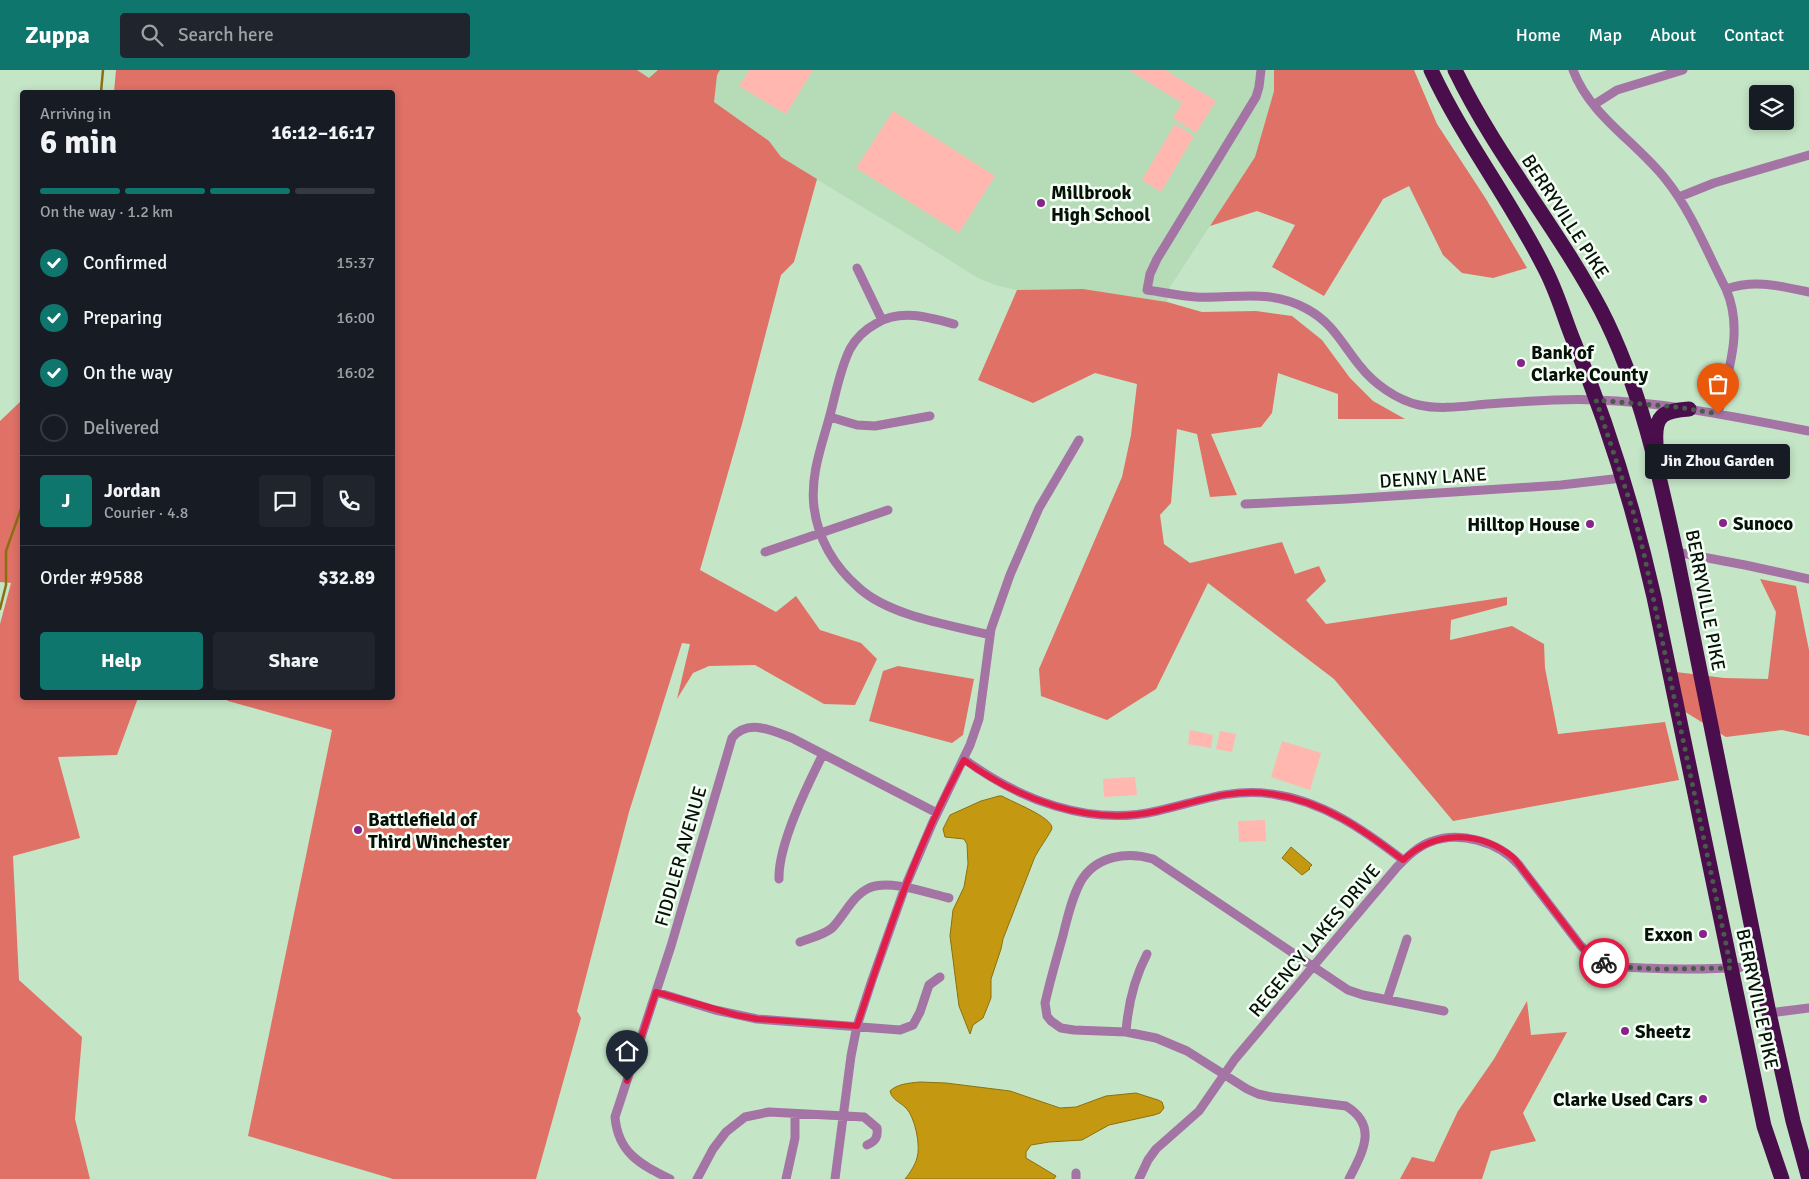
<!DOCTYPE html>
<html lang="en">
<head>
<meta charset="utf-8">
<style>
	body { margin:0; font-family:Signika,sans-serif; background:#20242c; color:#f1f3f6; height:100vh; display:flex; flex-direction:column; font-size:19px; white-space:nowrap }
	* { box-sizing:border-box; margin:0 }
	p { font-size:16px; color:#9ea1a6 }
	.icon { flex:none; width:28px; height:28px; fill:none; stroke:currentColor; stroke-width:2; stroke-linecap:round; stroke-linejoin:round }
	.map { position:relative; flex:1; overflow:hidden }
	.drawer { position:absolute; left:20px; top:20px; width:375px; height:610px; display:flex; flex-direction:column; background:#171b24; border-radius:5px; box-shadow:0 2px 8px #0003 }
	.drawer>* { flex:none }
	.controls { position:absolute; left:1749px; top:15px; display:grid; gap:10px }
	.controls a { display:grid; place-items:center; width:45px; height:45px; border-radius:5px; background:#171b24; box-shadow:0 2px 8px #0003; font-size:25px }
	.pin { position:absolute; display:grid; place-items:center; width:42px; height:42px; color:#fff; margin:-51px -21px; border-radius:50% 50% 50% 0; rotate:-45deg; box-shadow:0 0 5px #0007 }
	.pin .icon { rotate:45deg }
	.courier { position:absolute; display:grid; place-items:center; width:50px; height:50px; margin:-25px; border:4px solid #e11d48; border-radius:50%; background:#fff; color:#222; box-shadow:0 1px 6px #0007 }
	.bubble { position:absolute; height:35px; border-radius:5px; background:#171b24; box-shadow:0 2px 8px #0003; font-size:16px; font-weight:800; line-height:35px; text-align:center }
	.summary em { font-style:normal; font-weight:800 }
	.summary div { display:flex; flex-direction:column-reverse }
	.summary { display:flex; align-items:center; justify-content:space-between; height:85px; padding:0 20px }
	h1 { font-size:32px; font-weight:800; line-height:38px }
	.bar { display:grid; grid-template-columns:repeat(4,1fr); gap:8px 5px; align-content:center; height:60px; padding:0 20px }
	.bar i { height:6px; border-radius:4px; background:#363941 }
	.bar .active { background:#0f766e }
	.bar p { grid-column:span 4 }
	.line { display:flex; align-items:center; gap:12px; padding:0 20px; border-top:1px solid #363941 }
	.line div { flex:1 }
	.round { display:grid; place-items:center; flex:none; width:52px; height:52px; border-radius:5px; background:#20242c }
	ol { padding:0 20px; list-style:none }
	li { display:flex; align-items:center; gap:15px; height:55px }
	li p { margin-inline-start:auto }
	li .icon { padding:5px; border-radius:50%; background:#0f766e; color:#fff; stroke-width:4 }
	li:last-child { color:#9ea1a6 }
	li i { width:28px; height:28px; border:2px solid #363941; border-radius:50% }
	.action { display:flex; gap:10px; margin-top:auto; padding:10px 20px }
	.action a { flex:1; height:58px; border-radius:5px; background:#0f766e; color:#fff; font-size:20px; font-weight:800; line-height:58px; text-align:center }
	.action a+a { background:#20242c; color:#f1f3f6 }
	header { display:flex; align-items:center; gap:30px; box-sizing:border-box; height:70px; padding:0 25px; background:#0f766e; color:#fff }
	header strong { font-size:24px }
	nav { display:flex; gap:28px; margin-inline-start:auto; font-size:18px }
	.search { width:350px; height:45px; background:#20242c; display:flex; align-items:center; gap:12px; box-sizing:border-box; padding:0 18px; border-radius:5px; color:#9ea1a6; font-size:19px }
	.map>svg:first-child { display:block }
</style>
</head>
<body>
<header>
<strong>Zuppa</strong>
<div class="search"><svg class="icon" aria-label="search" viewBox="0 0 24 24"><circle cx="10" cy="10" r="6"/><path d="M15 15l6 6"/></svg>Search here</div>
<nav><a>Home</a><a>Map</a><a>About</a><a>Contact</a></nav>
</header>
<div class="map">
<svg width="1809" height="1109" viewBox="0 0 1809 1109">
	<rect width="100%" height="100%" fill="#c5e5c7"/>
	<!-- built -->
	<path fill="#b5dbb7" d="M 636,0 L 1274,0 L 1274,21 L 1255,87 L 1170,217 L 1167,232 L 1083,219 L 1017,220 L 995,215 L 978,208 L 922,173 Z"/>
	<!-- green -->
	<path fill="#ffb7af" d="M 749,0 L 813,0 L 786,44 L 739,16 Z
		M 1129,0 L 1165,0 L 1216,31 L 1196,63 L 1173,48 L 1182,33 Z
		M 893,41 L 995,106 L 959,163 L 856,98 Z
		M 1175,54 L 1194,66 L 1161,122 L 1142,110 Z
		M 1190,660 L 1213,665 L 1211,678 L 1188,674 Z
		M 1220,661 L 1236,664 L 1232,682 L 1216,679 Z
		M 1282,671 L 1321,683 L 1310,720 L 1271,707 Z
		M 1135,707 L 1137,725 L 1104,727 L 1103,709 Z
		M 1265,750 L 1266,771 L 1239,772 L 1238,751 Z"/>
	<!-- forest -->
	<path fill="#df7167" d="M 116,0 L 637,0 L 649,8 L 658,0 L 720,0 L 717,5 L 714,32 L 769,71 L 781,87 L 817,109 L 794,192 L 781,205 L 742,354 L 700,500 L 776,542 L 796,526 L 820,560 L 861,573 L 877,589 L 855,635 L 824,634 L 755,595 L 709,596 L 693,603 L 677,629 L 690,574 L 682,573 L 629,742 L 577,941 L 581,948 L 536,1109 L 393,1109 L 248,1066 L 332,660 L 228,631 L 224,628 L 392,628 L 392,22 L 114,22 Z
		M 1274,0 L 1414,0 L 1437,54 L 1486,129 L 1527,198 L 1493,208 L 1462,203 L 1443,185 L 1409,116 L 1383,129 L 1324,226 L 1272,197 L 1295,155 L 1257,141 L 1210,156 L 1255,87 L 1274,21 Z
		M 1083,219 L 1167,232 L 1202,242 L 1256,241 L 1292,246 L 1322,270 L 1350,308 L 1373,331 L 1405,349 L 1338,349 L 1338,324 L 1278,303 L 1272,343 L 1261,357 L 1211,364 L 1237,425 L 1210,427 L 1197,364 L 1177,359 L 1171,433 L 1160,445 L 1164,474 L 1190,493 L 1282,472 L 1295,504 L 1319,496 L 1326,511 L 1306,530 L 1326,554 L 1507,527 L 1507,535 L 1451,550 L 1450,570 L 1512,556 L 1544,574 L 1545,598 L 1558,664 L 1665,652 L 1679,710 L 1453,751 L 1334,609 L 1208,513 L 1156,619 L 1107,650 L 1041,626 L 1039,599 L 1122,407 L 1131,365 L 1137,314 L 1095,303 L 1033,333 L 978,310 L 1017,220 Z
		M 22,330 L 22,628 L 138,628 L 117,685 L 58,687 L 80,768 L 13,786 L 19,910 L 82,967 L 75,1049 L 90,1109 L 0,1109 L 0,554 L 11,513 L 0,512 L 0,351 Z
		M 1760,509 L 1796,516 L 1809,580 L 1809,666 L 1782,660 L 1726,667 L 1682,640 L 1676,602 L 1724,608 L 1768,609 L 1776,542 Z
		M 898,596 L 974,609 L 963,665 L 952,673 L 869,651 L 883,601 Z
		M 1527,931 L 1531,965 L 1567,962 L 1523,1043 L 1536,1071 L 1491,1081 L 1482,1109 L 1400,1109 L 1412,1087 L 1434,1092 L 1458,1041 L 1494,989 Z"/>
	<!-- water -->
	<path fill="#c59812" stroke="#8c700f" d="M 999,726 L 1002,726 C 1012,732 1052,747 1052,758 C 1052,761 1036,783 1034,789 L 1003,869 L 1001,879 L 991,909 L 991,928 L 983,948 L 973,955 L 970,964 L 959,936 L 950,866 L 953,840 L 964,817 L 968,794 L 967,774 L 964,769 L 945,767 L 943,759 L 950,745 L 981,731 Z
		M 1291,777 L 1312,795 L 1309,798 L 1310,799 L 1302,805 L 1282,788 Z
		M 920,1012 L 946,1013 L 1010,1021 L 1060,1038 L 1076,1037 L 1106,1026 L 1136,1023 L 1158,1030 L 1162,1032 L 1164,1038 L 1160,1043 L 1154,1045 L 1109,1055 L 1082,1070 L 1049,1072 L 1031,1075 L 1026,1082 L 1026,1088 L 1056,1106 L 1054,1109 L 905,1109 C 910,1103 915,1095 917,1088 C 921,1076 915,1047 906,1038 C 900,1032 892,1030 890,1021 C 897,1014 909,1013 920,1012 Z"/>
	<g fill="none" stroke-linecap="round" stroke-linejoin="round">
		<!-- stream -->
		<path stroke="#8c700f" stroke-width="2.5" d="M 101,22 L 103,0
			M 0,539 L 6,515 L 6,481 L 22,436"/>
		<!-- street -->
		<path stroke="#a474a5" stroke-width="9" d="M 1261,0 L 1259,17 L 1256,27 L 1157,189 L 1150,204 L 1147,220 C 1163,222 1180,226 1196,227 C 1236,229 1269,218 1307,239 C 1333,253 1342,274 1360,296 C 1374,314 1397,330 1419,335 C 1441,340 1465,336 1487,334 C 1523,332 1560,328 1596,330 C 1668,332 1739,348 1809,361
			M 1573,0 C 1590,46 1638,73 1667,111 C 1691,141 1708,184 1726,219 C 1744,260 1728,302 1718,344
			M 1595,34 L 1617,20 L 1683,0
			M 1679,127 L 1714,113 L 1809,85
			M 857,198 L 882,250
			M 1726,219 C 1755,209 1780,216 1809,222
			M 954,254 C 928,247 901,239 877,253 C 866,259 856,268 850,279 C 840,299 836,323 830,345 C 822,375 810,405 814,437 C 818,469 835,497 859,518 C 890,546 950,555 990,565
			M 830,347 L 857,355 L 875,356 L 930,346
			M 1245,434 L 1347,429 L 1561,415 L 1622,408
			M 765,482 L 888,440
			M 1676,482 L 1745,495 L 1809,509
			M 964,689 C 1018,729 1089,757 1157,741 C 1198,732 1228,718 1272,724 C 1323,731 1364,760 1403,790
			M 779,809 C 778,775 807,716 823,684
			M 800,872 C 810,868 824,865 832,858 C 844,846 852,826 869,818 C 890,809 927,823 949,828
			M 656,922 L 715,940 L 757,949 L 900,960 L 913,955 L 920,942 L 929,915 L 940,907
			M 1387,930 L 1407,869
			M 1769,943 L 1809,938
			M 1126,962 C 1128,934 1134,909 1147,884
			M 670,1109 C 640,1094 618,1083 615,1047 L 671,876 L 732,668 C 748,648 773,661 792,668 L 937,743
			M 697,1109 L 713,1079 L 726,1062 L 745,1047 L 769,1042 L 864,1047 L 877,1058 C 878,1067 876,1071 867,1075
			M 786,1109 L 795,1068 L 795,1044
			M 835,1109 L 851,986 L 857,956 L 872,910 L 905,817 L 932,754 L 970,675 L 979,649 L 991,559 L 1010,505 L 1039,438 L 1079,370
			M 1076,1109 L 1076,1103
			M 1139,1109 L 1148,1090 L 1156,1079 L 1199,1041 L 1235,989 L 1397,797 C 1407,787 1417,777 1430,772 C 1459,760 1499,772 1519,795 L 1581,876 C 1589,885 1597,892 1609,895 C 1620,898 1633,897 1644,898 C 1682,900 1722,899 1760,896
			M 1349,1109 C 1362,1083 1379,1056 1346,1036 L 1272,1027 L 1258,1024 L 1247,1019 L 1187,981 L 1156,968 L 1126,962 L 1074,960 L 1061,958 L 1051,951 L 1047,946 L 1045,933 C 1050,911 1056,890 1062,869 C 1067,850 1071,829 1081,811 C 1096,786 1127,781 1153,789 L 1348,920 L 1363,925 L 1444,941"/>
		<!-- highway -->
		<path stroke="#4b0e4d" stroke-width="15" d="M 1431,0 C 1463,69 1510,129 1544,197 C 1556,219 1563,244 1572,267 C 1607,351 1634,439 1654,527 L 1764,1056 L 1782,1109
			M 1455,0 C 1496,85 1557,157 1601,240 C 1640,316 1658,399 1676,482 L 1769,943 L 1793,1051 L 1809,1109
			M 1656,373 C 1654,345 1663,341 1689,339"/>
	</g>
	<g fill="none" stroke-linecap="round" stroke-linejoin="round">
		<!-- done -->
		<path stroke="#495b4a" stroke-width="5" stroke-dasharray="0 9" d="M 1604,893 L 1621,897 L 1659,899 L 1731,898 L 1644,484 L 1633,441 L 1596,330 L 1677,337 L 1718,344"/>
		<!-- route -->
		<path stroke="#e11d48" stroke-width="6" d="M 627,1011 L 656,922 L 736,945 L 757,949 L 857,956 C 887,865 917,773 964,690 C 1018,729 1089,757 1157,741 C 1198,732 1228,718 1272,724 C 1323,731 1364,760 1403,790 C 1435,760 1480,760 1514,788 L 1581,876 L 1590,886 L 1604,893"/>
	</g>
	<!-- markers -->
	<g fill="#87238b" stroke="#f5fff6" stroke-width="2">
		<circle cx="1041" cy="133" r="5"/>
		<circle cx="1521" cy="293" r="5"/>
		<circle cx="1723" cy="453" r="5"/>
		<circle cx="1590" cy="454" r="5"/>
		<circle cx="358" cy="760" r="5"/>
		<circle cx="1703" cy="864" r="5"/>
		<circle cx="1625" cy="961" r="5"/>
		<circle cx="1703" cy="1029" r="5"/>
	</g>
	<g text-anchor="middle" stroke-width="5" stroke-linejoin="round" paint-order="stroke">
		<!-- poi labels -->
		<g font-size="19" font-weight="bold" fill="#061107" stroke="#f5fff6" text-anchor="start">
			<text x="1051" y="129">Millbrook<tspan x="1051" dy="22">High School</tspan></text>
			<text x="1531" y="289">Bank of<tspan x="1531" dy="22">Clarke County</tspan></text>
			<text x="1733" y="460">Sunoco</text>
			<text x="1580" y="461" text-anchor="end">Hilltop House</text>
			<text x="368" y="756">Battlefield of<tspan x="368" dy="22">Third Winchester</tspan></text>
			<text x="1693" y="871" text-anchor="end">Exxon</text>
			<text x="1635" y="968">Sheetz</text>
			<text x="1693" y="1036" text-anchor="end">Clarke Used Cars</text>
		</g>
		<!-- street labels -->
		<g font-size="19" fill="#061107" stroke="#f5fff6">
			<text transform="translate(1566 146) rotate(57)" y="7">BERRYVILLE PIKE</text>
			<text transform="translate(1433 407) rotate(-4)" y="7">DENNY LANE</text>
			<text transform="translate(1706 530) rotate(79)" y="7">BERRYVILLE PIKE</text>
			<text transform="translate(680 786) rotate(-74)" y="7">FIDDLER AVENUE</text>
			<text transform="translate(1314 870) rotate(-50)" y="7">REGENCY LAKES DRIVE</text>
			<text transform="translate(1758 929) rotate(78)" y="7">BERRYVILLE PIKE</text>
		</g>
	</g>
</svg>
<div class="controls">
<a><svg class="icon" aria-label="layers" viewBox="0 0 24 24"><path d="M12 4l9 5-9 5-9-5zM3 14l9 5 9-5"/></svg></a>
</div>
<div class="pin" style="left:1718px;top:344px;background:#ea580c"><svg class="icon" aria-label="bag" viewBox="0 0 24 24"><path d="M5 8h14l-1 12H6zM9 8a3 3 0 0 1 6 0"/></svg></div>
<div class="pin" style="left:627px;top:1011px;background:#1f2937"><svg class="icon" aria-label="home" viewBox="0 0 24 24"><path d="M3 11l9-7 9 7M6 9v11h12V9"/></svg></div>
<div class="courier" style="left:1604px;top:893px"><svg class="icon" aria-label="bike" viewBox="0 0 24 24"><circle cx="6" cy="16" r="4"/><circle cx="18" cy="16" r="4"/><path d="M6 16l4-8h5l3 8M10 8l3 8H6M13 5h3"/></svg></div>
<div class="bubble" style="left:1645px;top:374px;width:145px">Jin Zhou Garden</div>
<section class="drawer">
<div class="summary"><div><h1>6 min</h1><p>Arriving in</p></div><em>16:12–16:17</em></div>
<div class="bar"><i class="active"></i><i class="active"></i><i class="active"></i><i></i><p>On the way · 1.2 km</p></div>
<ol>
<li><svg class="icon" aria-label="check" viewBox="0 0 24 24"><path d="M5 12l5 5 9-10"/></svg>Confirmed<p>15:37</p></li>
<li><svg class="icon" aria-label="check" viewBox="0 0 24 24"><path d="M5 12l5 5 9-10"/></svg>Preparing<p>16:00</p></li>
<li><svg class="icon" aria-label="check" viewBox="0 0 24 24"><path d="M5 12l5 5 9-10"/></svg>On the way<p>16:02</p></li>
<li><i></i>Delivered</li>
</ol>
<div class="line" style="height:90px"><b class="round" style="background:#0f766e;color:#fff">J</b><div><b>Jordan</b><p>Courier · 4.8</p></div><a class="round"><svg class="icon" aria-label="chat" viewBox="0 0 24 24"><path d="M4 5h16v11H9l-5 4z"/></svg></a><a class="round"><svg class="icon" aria-label="phone" viewBox="0 0 24 24"><path d="M5 4h4l2 5-3 2q2 4 5 5l2-3 5 2v4C11 20 4 13 5 4z"/></svg></a></div>
<div class="line" style="height:65px"><div>Order #9588</div><b>$32.89</b></div>
<div class="action"><a>Help</a><a>Share</a></div>
</section>
</div>
</body>
</html>
